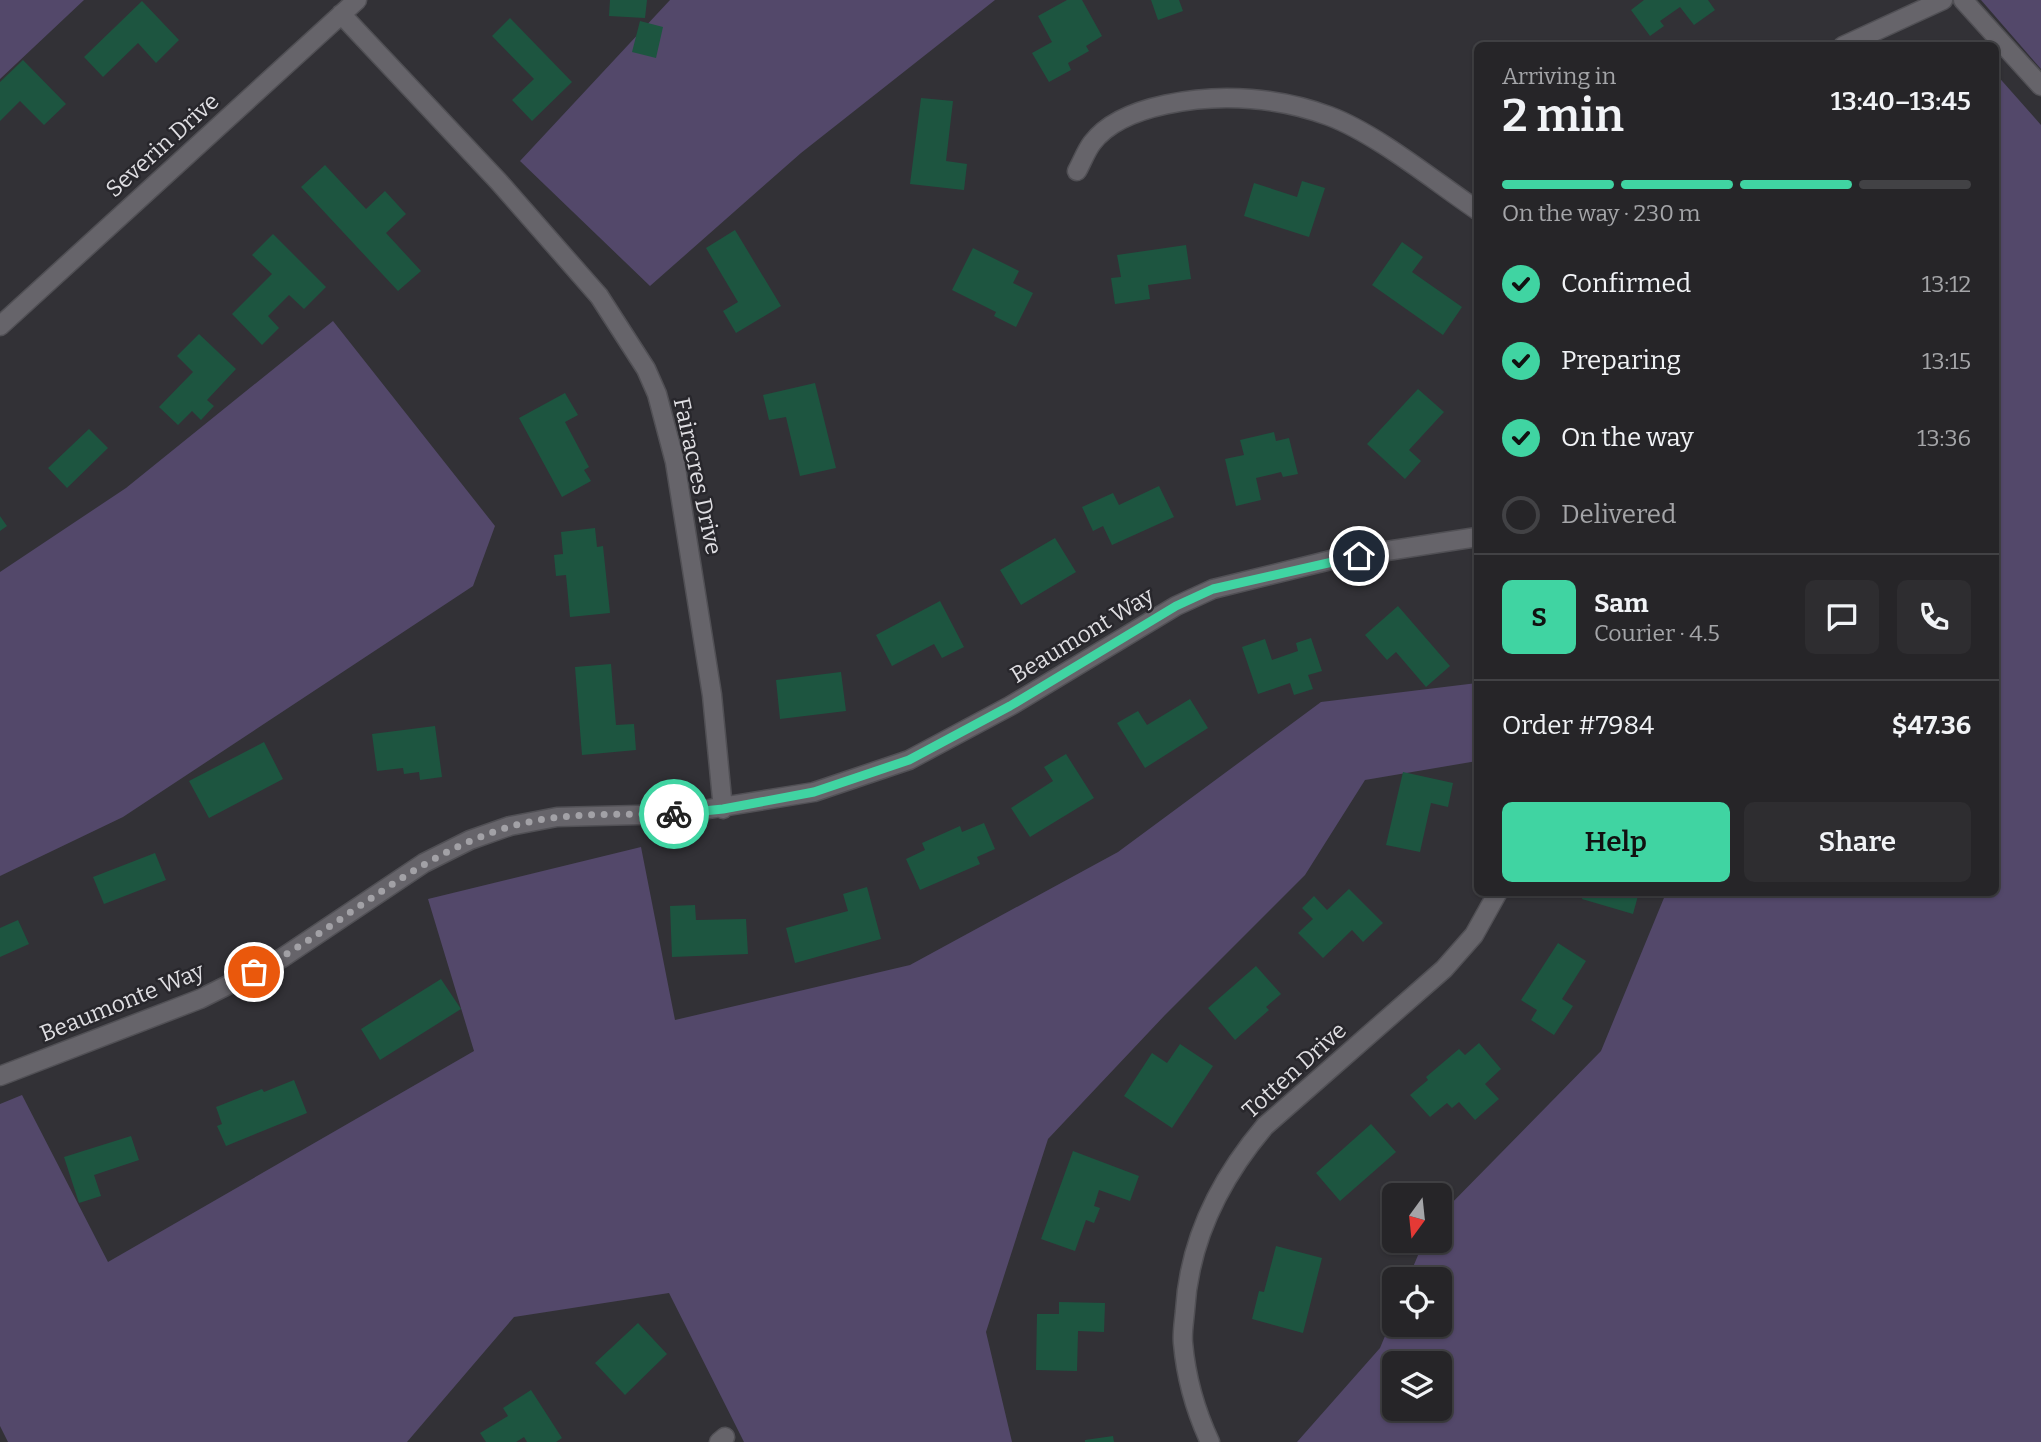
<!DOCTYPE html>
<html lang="en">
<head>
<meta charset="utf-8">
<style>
	body { margin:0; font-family:Bitter,serif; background:#2e2d30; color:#f1f3f6; height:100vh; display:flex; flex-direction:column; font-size:26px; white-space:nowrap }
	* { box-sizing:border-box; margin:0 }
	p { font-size:23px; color:#a4a5a8 }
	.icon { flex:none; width:38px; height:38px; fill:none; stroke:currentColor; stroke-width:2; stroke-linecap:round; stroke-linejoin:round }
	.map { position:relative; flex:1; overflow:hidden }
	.panel { position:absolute; left:1474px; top:42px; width:525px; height:854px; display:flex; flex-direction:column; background:#262528; border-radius:10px; box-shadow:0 2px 5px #0004,0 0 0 2px #424245 }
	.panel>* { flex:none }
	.needle { width:46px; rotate:195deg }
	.fabs { position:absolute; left:1382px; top:1183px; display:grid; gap:14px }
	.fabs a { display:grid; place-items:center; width:70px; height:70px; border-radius:10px; background:#262528; box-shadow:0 2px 5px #0004,0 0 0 2px #424245; font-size:35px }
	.pin { position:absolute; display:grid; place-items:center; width:60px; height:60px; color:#fff; margin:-30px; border:4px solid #fff; border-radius:50%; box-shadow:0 2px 7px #0007 }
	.courier { position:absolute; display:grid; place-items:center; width:70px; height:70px; margin:-35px; border:5px solid #40d4a2; border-radius:50%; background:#fff; color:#222; box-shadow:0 2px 9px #0007 }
	.summary em { font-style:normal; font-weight:600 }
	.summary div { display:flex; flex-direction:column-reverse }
	.summary { display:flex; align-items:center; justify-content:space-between; height:119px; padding:0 28px }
	h1 { font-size:46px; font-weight:600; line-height:52px }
	.bar { display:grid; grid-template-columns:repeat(4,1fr); gap:10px 7px; align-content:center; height:84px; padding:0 28px }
	.bar i { height:9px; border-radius:5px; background:#424245 }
	.bar .active { background:#40d4a2 }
	.bar p { grid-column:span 4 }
	.line { display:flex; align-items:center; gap:18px; padding:0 28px; border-top:2px solid #424245 }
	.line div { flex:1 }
	.round { display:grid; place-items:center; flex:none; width:74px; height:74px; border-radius:10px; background:#2e2d30 }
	ol { padding:0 28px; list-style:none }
	li { display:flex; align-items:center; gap:21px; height:77px }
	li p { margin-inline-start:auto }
	li .icon { padding:7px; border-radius:50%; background:#40d4a2; color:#111; stroke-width:4 }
	li:last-child { color:#a4a5a8 }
	li i { width:38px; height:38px; border:4px solid #424245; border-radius:50% }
	.cta { display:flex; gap:14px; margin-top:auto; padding:14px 28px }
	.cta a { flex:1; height:80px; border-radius:10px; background:#40d4a2; color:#111; font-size:28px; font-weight:600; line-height:80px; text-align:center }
	.cta a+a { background:#2e2d30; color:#f1f3f6 }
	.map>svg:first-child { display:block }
</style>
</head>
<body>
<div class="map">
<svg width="2041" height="1442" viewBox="0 0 2041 1442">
	<rect width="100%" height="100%" fill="#323136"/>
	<!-- green -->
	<path fill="#53486a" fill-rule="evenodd" d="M 0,0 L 84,0 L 0,79 Z
		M 670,0 L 995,0 L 801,153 L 650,286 L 520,161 Z
		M 1981,0 L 2041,0 L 2041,69 Z
		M 1995,73 L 2041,125 L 2041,1442 L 1297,1442 L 1380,1348 L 1395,1312 L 1395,1325 L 1440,1325 L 1440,1279 L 1408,1279 L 1424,1241 L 1440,1241 L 1440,1215 L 1601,1051 L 1666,893 L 1995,892 ZM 1440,1363 L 1440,1409 L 1395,1409 L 1395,1363 Z
		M 333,321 L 495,526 L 473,586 L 123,817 L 0,876 L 0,572 L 126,488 Z
		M 1477,683 L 1477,761 L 1365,780 L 1305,875 L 1165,1015 L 1048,1139 L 986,1332 L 1012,1442 L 744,1442 L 669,1293 L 514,1317 L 407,1442 L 8,1442 L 0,1426 L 0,1104 L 22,1095 L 108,1262 L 474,1051 L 428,899 L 641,847 L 675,1020 L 910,965 L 1118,852 L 1321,702 Z"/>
	<!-- building -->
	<path fill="#1d5540" d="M 610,0 L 647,0 L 645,18 L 609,16 Z
		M 1067,0 L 1082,0 L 1102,36 L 1086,46 L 1089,51 L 1068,63 L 1071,70 L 1049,82 L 1032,53 L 1052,42 L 1038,16 Z
		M 1151,0 L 1179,0 L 1183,11 L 1158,20 Z
		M 1644,0 L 1708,0 L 1715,10 L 1694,25 L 1680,7 L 1660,21 L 1664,26 L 1650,36 L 1631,10 Z
		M 142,1 L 179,40 L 156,63 L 138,43 L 103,77 L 84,57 Z
		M 510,18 L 572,82 L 532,121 L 512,100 L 534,79 L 492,36 Z
		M 640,21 L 663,27 L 656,58 L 632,52 Z
		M 23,60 L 66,104 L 44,125 L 20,101 L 0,121 L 0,82 Z
		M 921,98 L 953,101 L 946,161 L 967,164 L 964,190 L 910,184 Z
		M 325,165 L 366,209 L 385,191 L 406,214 L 386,233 L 421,271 L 398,291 L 301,187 Z
		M 1302,181 L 1325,188 L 1309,237 L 1244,216 L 1254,183 L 1297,197 Z
		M 735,230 L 781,306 L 736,333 L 723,311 L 738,302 L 706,248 Z
		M 273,234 L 326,287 L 304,309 L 289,295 L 268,316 L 279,328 L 262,345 L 232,314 L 272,274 L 252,255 Z
		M 1402,242 L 1423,257 L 1412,272 L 1462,307 L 1443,335 L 1372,285 Z
		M 1186,245 L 1191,279 L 1148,285 L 1150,299 L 1115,304 L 1111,278 L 1121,277 L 1117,255 Z
		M 973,248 L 1019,271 L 1013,283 L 1033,293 L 1016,327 L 994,316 L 996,312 L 952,290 Z
		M 199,334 L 236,369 L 207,400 L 214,406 L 201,420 L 192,411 L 178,425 L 159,407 L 193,372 L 177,356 Z
		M 815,383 L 836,468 L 800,476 L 786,417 L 769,420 L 763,395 Z
		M 1418,389 L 1444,412 L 1409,450 L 1421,461 L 1405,479 L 1367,444 Z
		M 565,393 L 578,415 L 565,422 L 589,467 L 584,470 L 591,481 L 562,497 L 519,418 Z
		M 89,429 L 108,448 L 67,488 L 48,468 Z
		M 1274,432 L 1276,441 L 1289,438 L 1298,474 L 1283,477 L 1281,472 L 1256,478 L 1261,500 L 1236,506 L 1225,459 L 1244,455 L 1240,440 Z
		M 1159,486 L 1174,517 L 1112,545 L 1103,526 L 1093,531 L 1082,507 L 1113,493 L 1119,505 Z
		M 0,516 L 7,526 L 0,531 Z
		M 595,528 L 597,547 L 603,546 L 610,613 L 570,617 L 566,575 L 556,576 L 554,555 L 563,554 L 561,532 Z
		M 1055,538 L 1076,572 L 1021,605 L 1000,570 Z
		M 940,601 L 964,647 L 942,658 L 934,644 L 892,666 L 876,635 Z
		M 1398,606 L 1450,666 L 1426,687 L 1396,652 L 1387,660 L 1365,635 Z
		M 1311,638 L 1322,671 L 1308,675 L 1313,689 L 1294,695 L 1290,683 L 1258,694 L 1242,647 L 1265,639 L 1272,660 L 1298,651 L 1296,643 Z
		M 611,664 L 616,725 L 634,724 L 636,750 L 582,755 L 575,667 Z
		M 841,672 L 846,711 L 780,719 L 776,680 Z
		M 1190,699 L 1208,728 L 1145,768 L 1117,723 L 1138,711 L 1147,725 Z
		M 435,726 L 442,777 L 420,780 L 419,772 L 404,774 L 403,768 L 377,771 L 372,734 Z
		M 264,742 L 283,779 L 209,818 L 189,781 Z
		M 1066,754 L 1094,798 L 1030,837 L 1011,808 L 1053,781 L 1044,767 Z
		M 1403,772 L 1453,783 L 1448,807 L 1431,803 L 1420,852 L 1386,845 Z
		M 984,823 L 995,849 L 977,857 L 980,864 L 920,890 L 906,859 L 925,850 L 922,843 L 960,826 L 962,832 Z
		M 155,853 L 166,880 L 104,904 L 93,877 Z
		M 867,887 L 881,939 L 795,963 L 786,928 L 848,911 L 843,894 Z
		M 1349,889 L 1383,923 L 1363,942 L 1352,930 L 1323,958 L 1298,933 L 1313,919 L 1302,908 L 1314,896 L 1327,910 Z
		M 1584,892 L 1639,892 L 1633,914 L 1582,899 Z
		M 695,905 L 696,920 L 746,919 L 748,954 L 672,957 L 670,906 Z
		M 18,920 L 29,944 L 0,957 L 0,928 Z
		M 1558,943 L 1586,961 L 1562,999 L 1573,1006 L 1554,1035 L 1531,1020 L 1537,1010 L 1521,1000 Z
		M 1256,966 L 1281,994 L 1266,1007 L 1269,1010 L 1235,1040 L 1208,1008 Z
		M 441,979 L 461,1009 L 380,1060 L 361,1029 Z
		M 1479,1043 L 1501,1069 L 1485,1084 L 1499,1099 L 1475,1120 L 1459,1102 L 1452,1108 L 1447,1103 L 1430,1117 L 1410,1095 L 1428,1080 L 1426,1077 L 1459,1049 L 1465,1055 Z
		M 1180,1044 L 1213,1066 L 1172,1128 L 1124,1096 L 1152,1053 L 1167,1063 Z
		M 294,1080 L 307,1113 L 226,1146 L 217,1126 L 222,1124 L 216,1107 L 262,1089 L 264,1092 Z
		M 1371,1124 L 1396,1152 L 1340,1201 L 1316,1173 Z
		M 131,1136 L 139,1160 L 94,1175 L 101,1196 L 79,1203 L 64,1157 Z
		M 1073,1151 L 1139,1176 L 1130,1201 L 1099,1190 L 1094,1206 L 1100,1208 L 1094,1223 L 1086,1220 L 1075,1251 L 1041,1239 Z
		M 1276,1246 L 1322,1258 L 1303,1333 L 1252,1319 L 1259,1291 L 1264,1292 Z
		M 1059,1302 L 1105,1303 L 1104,1332 L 1078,1331 L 1077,1371 L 1036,1370 L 1037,1314 L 1059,1314 Z
		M 638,1323 L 667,1354 L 625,1395 L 595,1363 Z
		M 531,1390 L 562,1438 L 556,1442 L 527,1442 L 524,1437 L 516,1442 L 486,1442 L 480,1433 L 508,1416 L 503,1408 Z
		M 1113,1436 L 1114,1442 L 1085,1442 L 1085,1440 Z"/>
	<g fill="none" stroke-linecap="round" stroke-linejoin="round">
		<defs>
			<path id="minor" d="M 1963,0 L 2041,86
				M 341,14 L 499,182 L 599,296 L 646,369 L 657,394 L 675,462 L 712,695 L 723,809
				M 1843,46 L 1943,0
				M 1077,171 C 1082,162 1086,151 1092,143 C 1122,103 1206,95 1251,99 C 1277,101 1305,107 1329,116 C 1377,134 1434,181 1477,210
				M 0,326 L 357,0
				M 0,1076 L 200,999 L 282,958 L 424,863 L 470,840 L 510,826 L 557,817 L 678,814 L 814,792 L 909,760 L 1010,706 L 1176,606 L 1213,589 L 1335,559 L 1477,537
				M 719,1442 L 725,1437
				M 1210,1442 C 1196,1412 1186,1377 1183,1343 C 1182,1333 1184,1322 1185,1311 C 1189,1241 1220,1179 1265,1126 L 1444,969 L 1474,935 L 1498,892"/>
		</defs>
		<!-- minor casing -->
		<use href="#minor" stroke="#515055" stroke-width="21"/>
		<!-- minor -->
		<use href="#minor" stroke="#66646a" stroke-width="18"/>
	</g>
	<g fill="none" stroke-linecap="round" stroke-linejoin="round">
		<!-- done -->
		<path stroke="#a2a1a6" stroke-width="7" stroke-dasharray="0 12.6" d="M 254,972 C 341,928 413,855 509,827 C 562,811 619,815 674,814"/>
		<!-- route -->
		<path stroke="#40d4a2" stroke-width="9" d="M 674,814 L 723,809 L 814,792 L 909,760 L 1010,706 L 1176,606 L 1213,589 L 1359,556"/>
	</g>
	<g text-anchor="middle" stroke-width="5" stroke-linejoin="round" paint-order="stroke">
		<!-- street labels -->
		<g font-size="23" fill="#dfdee2" stroke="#28272c">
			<text transform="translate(162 145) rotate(-42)" y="8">Severin Drive</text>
			<text transform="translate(698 476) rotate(78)" y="8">Fairacres Drive</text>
			<text transform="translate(1082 635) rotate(-31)" y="8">Beaumont Way</text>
			<text transform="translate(122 1002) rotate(-22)" y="8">Beaumonte Way</text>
			<text transform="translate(1294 1070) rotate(-42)" y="8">Totten Drive</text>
		</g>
	</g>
</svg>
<div class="fabs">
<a><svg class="needle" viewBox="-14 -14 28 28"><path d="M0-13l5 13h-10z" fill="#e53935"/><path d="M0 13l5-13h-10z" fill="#a4a5a8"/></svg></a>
<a><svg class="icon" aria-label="locate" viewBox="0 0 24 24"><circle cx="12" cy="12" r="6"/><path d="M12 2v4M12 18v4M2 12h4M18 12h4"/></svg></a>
<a><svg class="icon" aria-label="layers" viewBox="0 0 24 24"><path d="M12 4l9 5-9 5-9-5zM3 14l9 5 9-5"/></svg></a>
</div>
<div class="pin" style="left:254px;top:972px;background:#ea580c"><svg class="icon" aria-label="bag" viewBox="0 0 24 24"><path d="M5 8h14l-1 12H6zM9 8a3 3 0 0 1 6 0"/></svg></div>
<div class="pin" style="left:1359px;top:556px;background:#1f2937"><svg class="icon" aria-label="home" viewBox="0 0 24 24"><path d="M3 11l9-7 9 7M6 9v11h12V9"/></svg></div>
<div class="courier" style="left:674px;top:814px"><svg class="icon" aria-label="bike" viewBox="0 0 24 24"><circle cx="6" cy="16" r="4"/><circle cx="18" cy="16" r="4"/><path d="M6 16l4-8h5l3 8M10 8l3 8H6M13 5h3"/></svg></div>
<section class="panel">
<div class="summary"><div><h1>2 min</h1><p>Arriving in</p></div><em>13:40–13:45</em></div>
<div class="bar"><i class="active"></i><i class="active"></i><i class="active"></i><i></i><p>On the way · 230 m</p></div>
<ol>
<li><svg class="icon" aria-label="check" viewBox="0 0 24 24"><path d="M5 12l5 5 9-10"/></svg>Confirmed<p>13:12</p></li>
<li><svg class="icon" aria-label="check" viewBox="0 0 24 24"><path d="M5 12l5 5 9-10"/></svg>Preparing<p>13:15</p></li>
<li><svg class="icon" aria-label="check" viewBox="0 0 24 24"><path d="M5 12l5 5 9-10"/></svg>On the way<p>13:36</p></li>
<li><i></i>Delivered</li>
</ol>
<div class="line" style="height:126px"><b class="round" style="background:#40d4a2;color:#111">S</b><div><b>Sam</b><p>Courier · 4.5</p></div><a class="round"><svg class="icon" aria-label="chat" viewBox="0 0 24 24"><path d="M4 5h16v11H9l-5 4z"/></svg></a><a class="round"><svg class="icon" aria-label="phone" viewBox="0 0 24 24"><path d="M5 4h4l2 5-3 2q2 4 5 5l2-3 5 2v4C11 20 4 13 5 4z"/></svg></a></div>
<div class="line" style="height:91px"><div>Order #7984</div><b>$47.36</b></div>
<div class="cta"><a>Help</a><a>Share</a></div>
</section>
</div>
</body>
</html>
